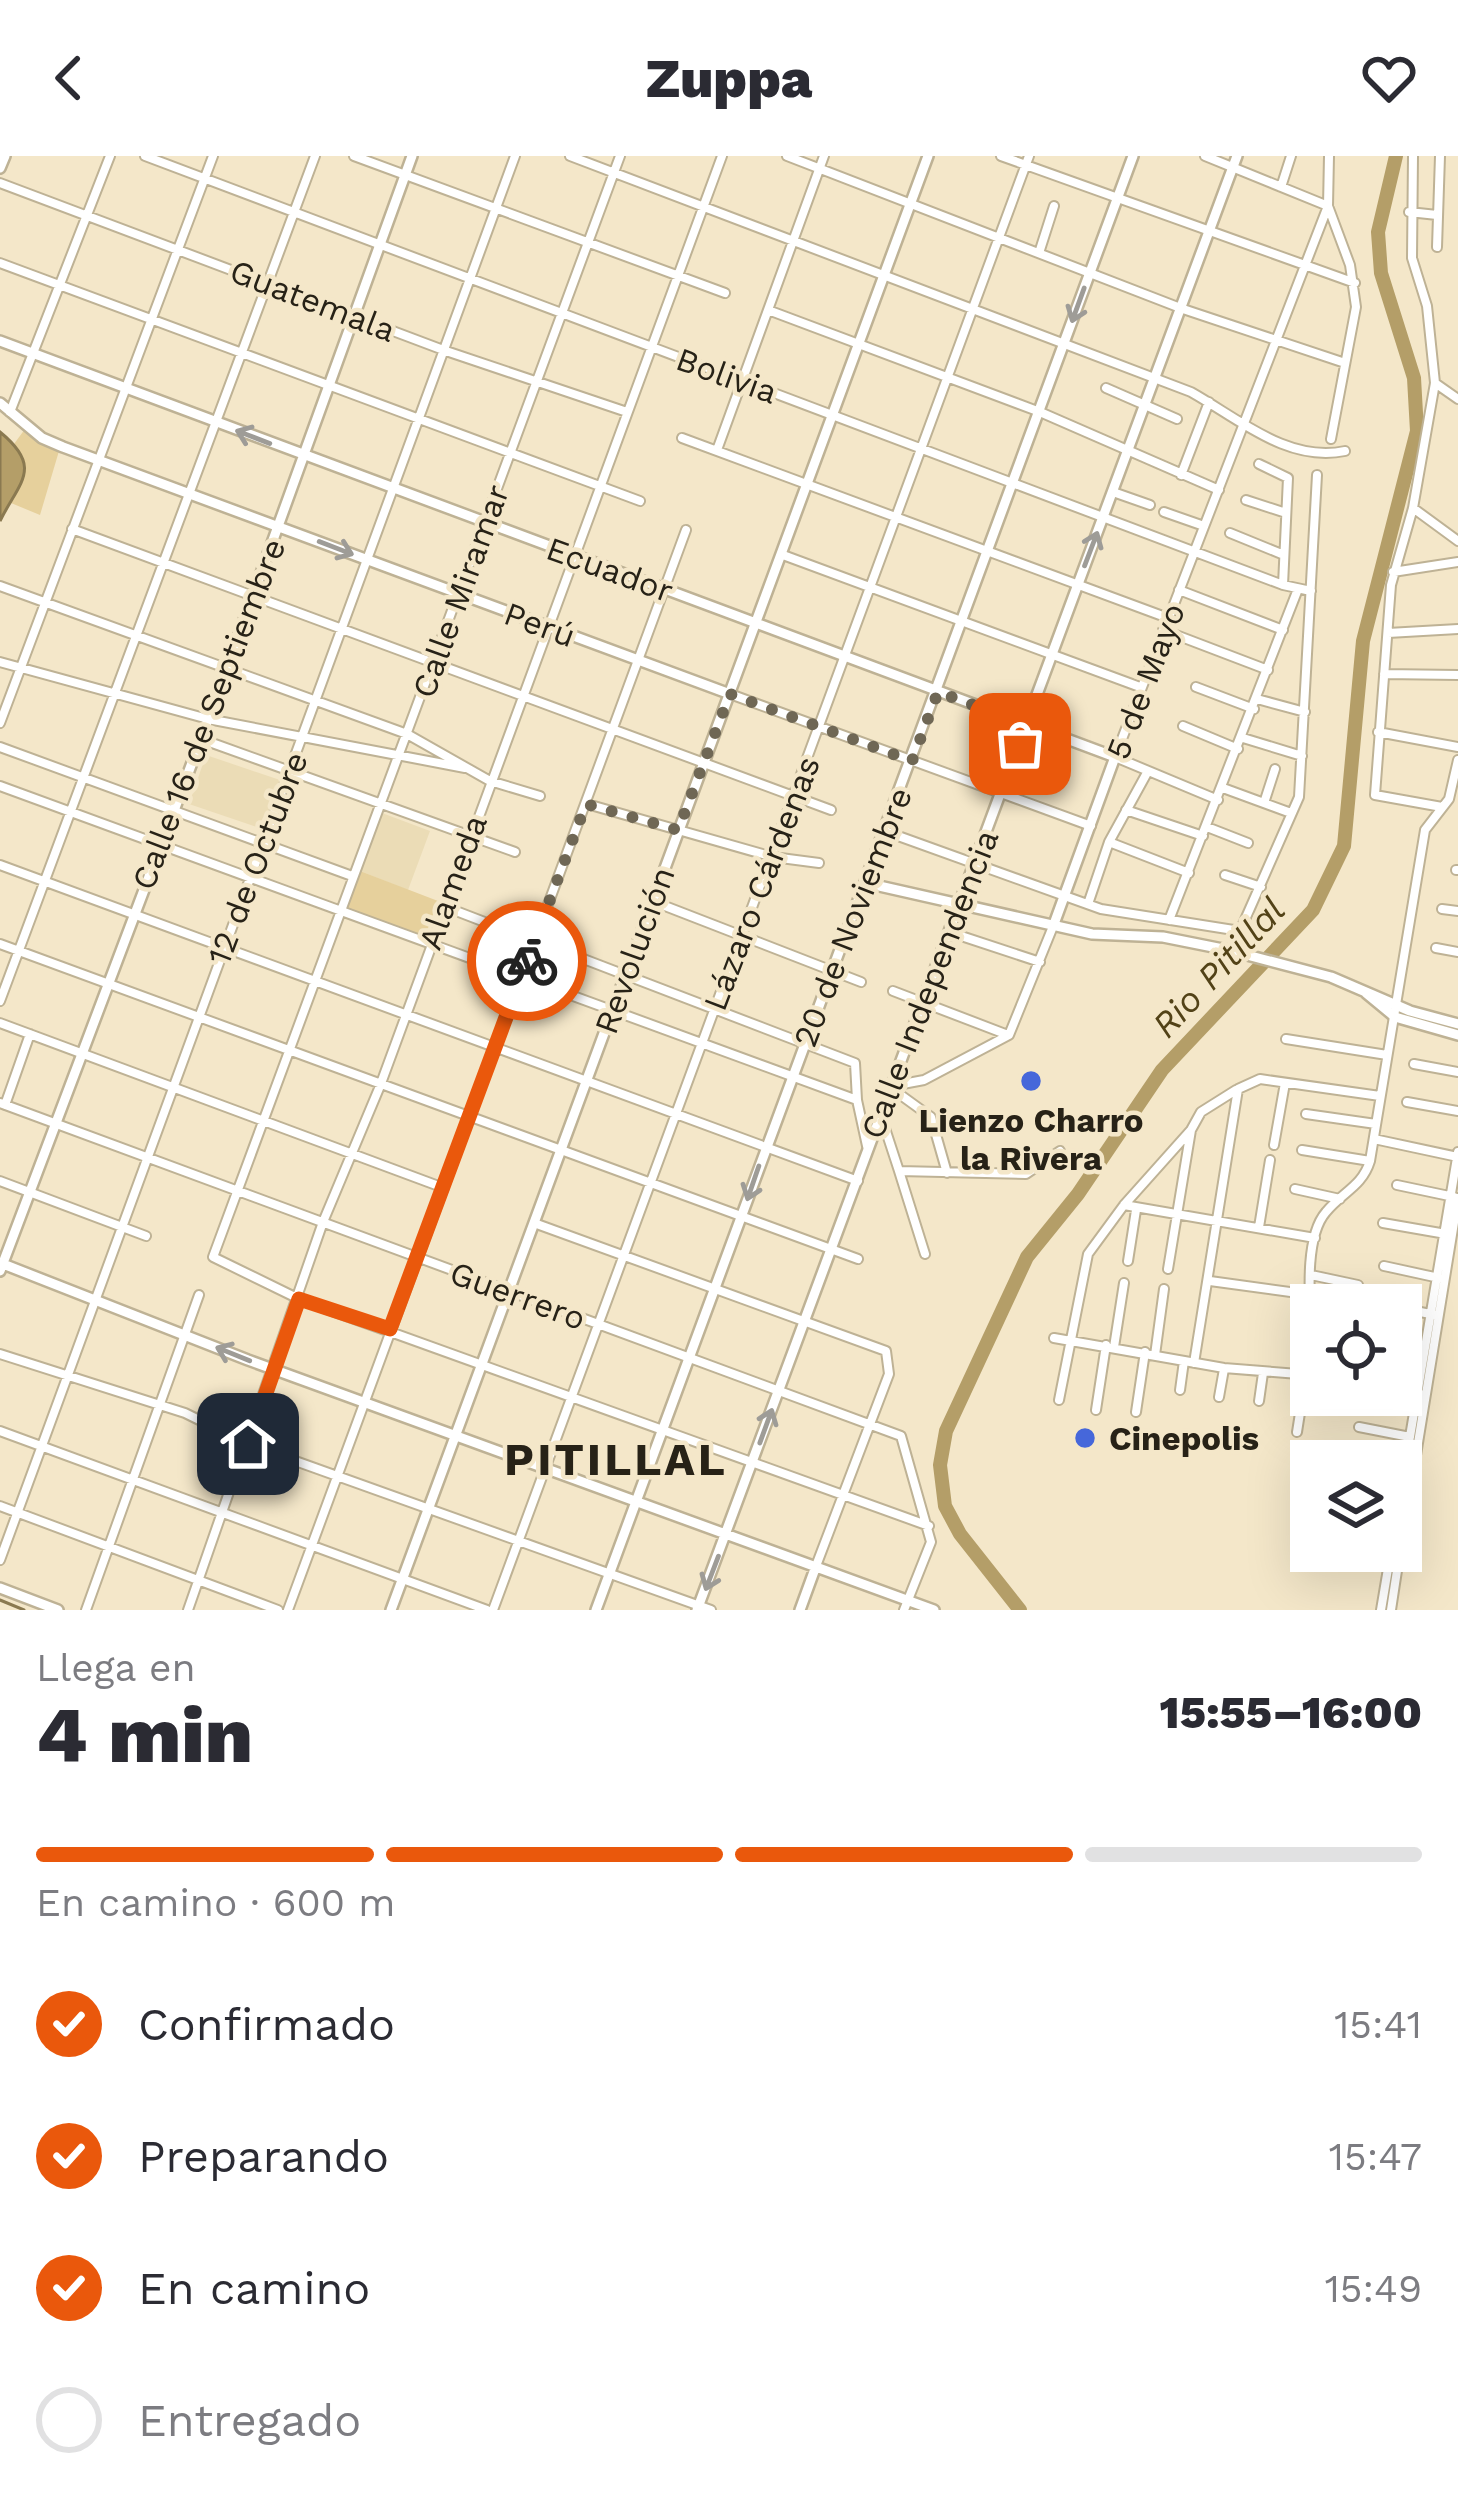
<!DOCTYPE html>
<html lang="es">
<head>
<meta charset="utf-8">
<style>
	body { margin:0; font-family:"Work Sans",sans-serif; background:#f2f2f3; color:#2b2b33; height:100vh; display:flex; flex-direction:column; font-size:45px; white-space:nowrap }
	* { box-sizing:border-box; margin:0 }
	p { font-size:39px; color:#7c7c81 }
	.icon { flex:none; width:66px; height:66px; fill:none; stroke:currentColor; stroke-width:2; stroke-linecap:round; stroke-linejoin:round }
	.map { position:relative; height:1454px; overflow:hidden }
	.panel { display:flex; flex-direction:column; background:#fff; flex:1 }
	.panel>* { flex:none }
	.fabs { position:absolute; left:1290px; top:1128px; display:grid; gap:24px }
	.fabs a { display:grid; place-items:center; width:132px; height:132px; border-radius:0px; background:#fff; box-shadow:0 12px 48px #0002; font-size:60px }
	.pin { position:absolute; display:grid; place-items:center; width:102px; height:102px; color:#fff; margin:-51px; border-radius:24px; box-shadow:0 6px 18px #0006 }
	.courier { position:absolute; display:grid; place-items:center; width:120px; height:120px; margin:-60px; border:9px solid #ea580c; border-radius:50%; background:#fff; color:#222; box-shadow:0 3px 15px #0007 }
	.head em { font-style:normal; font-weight:800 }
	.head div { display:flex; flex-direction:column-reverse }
	.head { display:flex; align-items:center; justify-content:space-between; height:204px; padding:0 36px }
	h1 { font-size:78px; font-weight:800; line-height:90px }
	.bar { display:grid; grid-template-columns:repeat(4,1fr); gap:18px 12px; align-content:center; height:144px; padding:0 36px }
	.bar i { height:15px; border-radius:9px; background:#e1e1e2 }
	.bar .active { background:#ea580c }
	.bar p { grid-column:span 4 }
	ol { padding:0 36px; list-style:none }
	li { display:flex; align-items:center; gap:36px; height:132px }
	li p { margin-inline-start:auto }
	li .icon { padding:12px; border-radius:50%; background:#ea580c; color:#fff; stroke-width:4 }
	li:last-child { color:#7c7c81 }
	li i { width:66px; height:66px; border:6px solid #e1e1e2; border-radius:50% }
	header { display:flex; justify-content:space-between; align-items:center; height:156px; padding:0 36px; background:#fff; font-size:54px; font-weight:800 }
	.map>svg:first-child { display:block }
</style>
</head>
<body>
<header><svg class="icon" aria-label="back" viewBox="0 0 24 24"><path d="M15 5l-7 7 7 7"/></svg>Zuppa<svg class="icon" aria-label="heart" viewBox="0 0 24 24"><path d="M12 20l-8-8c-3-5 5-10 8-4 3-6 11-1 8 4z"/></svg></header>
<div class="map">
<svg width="1458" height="1454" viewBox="0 0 1458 1454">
	<rect width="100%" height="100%" fill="#f4e7c9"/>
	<!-- built -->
	<path fill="#ebdcb6" d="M 206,599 L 280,624 L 263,673 L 189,648 Z
		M 382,657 L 430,675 L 408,734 L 360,715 Z"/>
	<!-- green -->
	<path fill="#e6d09c" d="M 25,273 L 59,295 L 40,359 L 11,347 C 23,327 29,308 14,288 Z
		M 360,715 L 438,745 L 424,783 L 345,752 Z"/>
	<!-- water -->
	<path fill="#b49e68" stroke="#8a7950" stroke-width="3" d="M 0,276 C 44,312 19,326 0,365 Z"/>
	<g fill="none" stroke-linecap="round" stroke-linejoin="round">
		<!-- stream -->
		<path stroke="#8a7950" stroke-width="3" d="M 0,1444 L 24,1454"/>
		<!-- river -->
		<path stroke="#b49e68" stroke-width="14" d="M 1020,1454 L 960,1378 L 945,1350 L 940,1309 L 946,1275 L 1027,1101 L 1078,1038 L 1162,914 L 1313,754 L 1344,690 L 1363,485 L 1417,275 L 1414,222 L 1381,117 L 1378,76 L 1396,0"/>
		<defs>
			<path id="minor" d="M 145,0 L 1283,429 L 1311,435
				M 354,0 L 725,137
				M 570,0 L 1191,236 C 1239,263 1288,307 1345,295
				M 620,0 L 213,1101 L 299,1143 L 929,1370
				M 787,0 L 1183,153 L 1345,207
				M 1001,0 L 1355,127
				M 1205,0 L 1328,50
				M 1329,0 L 1328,50 L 1350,109 L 1356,151 L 1331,283
				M 1413,0 L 1412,102 L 1427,150 L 1435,227 L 1413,352 L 1391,429 L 1375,639 L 1442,651
				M 0,27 L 446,195 L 627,256
				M 1281,31 L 1291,0
				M 1409,56 L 1437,59
				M 1437,91 L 1440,0
				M 1039,97 L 1054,50
				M 0,107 L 640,345
				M 768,154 L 1040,256 L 1219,334
				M 1435,227 L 1458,243
				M 1106,232 L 1177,263
				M 10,256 L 110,0
				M 682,282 L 1168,462
				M 717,294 L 824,0
				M 1259,308 L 1288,322 L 1283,429
				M 1181,319 L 1209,246
				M 1113,336 L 1150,349
				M 1246,344 L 1286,357
				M 1413,352 L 1458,385
				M 1164,356 L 1204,370
				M 72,373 L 831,654
				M 1230,377 L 1284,399
				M 783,399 L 1140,531
				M 1393,416 L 1458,406
				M 0,430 L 407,578 L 490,625 L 540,640
				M 1179,434 L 1283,474
				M 1163,474 L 1268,514
				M 1388,477 L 1458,473
				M 0,506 L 208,563 L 465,612
				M 1384,518 L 1458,519
				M 1196,531 L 1254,553
				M 730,538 L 1091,670
				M 1257,543 L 1305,556
				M 0,567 L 213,0
				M 1183,570 L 1238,593
				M 1378,576 L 1458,591
				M 1243,582 L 1302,600
				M 201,583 L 515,696
				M 0,591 L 352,720
				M 1148,615 L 1109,686 L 1189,717
				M 0,630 L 857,944 L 867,990
				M 1223,632 L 1291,657
				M 1218,644 L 1115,601 L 1328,50
				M 1264,647 L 1275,613
				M 587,648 L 773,701 L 819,707
				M 1126,654 L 1203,680
				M 1207,671 L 1248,687
				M 887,676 L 1101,753 L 1240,775 L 1299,641 L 1317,319
				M 0,709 L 858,1025
				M 1456,714 L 1458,714
				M 1225,719 L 1261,731
				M 652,745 L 861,826
				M 1088,748 L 1109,686
				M 443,750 L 495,770
				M 1442,753 L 1458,755
				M 1169,764 L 1298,433
				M 949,776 L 1040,806
				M 534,784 L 855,907 L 857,944
				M 0,788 L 858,1103
				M 1436,792 L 1458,796
				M 893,835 L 1008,879
				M 0,845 L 315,0
				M 0,867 L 444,1032
				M 1286,883 L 1387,899
				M 1414,908 L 1458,916
				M 892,930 L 924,924 L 1009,879 L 1054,768
				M 891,932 L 931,961 L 947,1017
				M 1407,946 L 1458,955
				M 0,947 L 901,1280 L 931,1386 L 904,1454
				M 5,949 L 30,878
				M 1306,958 L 1376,968
				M 881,960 L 899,1015 L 1026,1018 L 1060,995
				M 1374,983 L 1458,1001
				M 1274,989 L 1285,927
				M 1302,994 L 1370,1005
				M 899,1015 L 925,1098
				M 0,1025 L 146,1080
				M 1397,1029 L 1454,1041
				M 1295,1033 L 1340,1043
				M 1124,1049 L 1315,1082
				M 534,1067 L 886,1195 L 889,1218 L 816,1410
				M 1383,1067 L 1446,1078
				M 1259,1071 L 1270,1004
				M 1128,1105 L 1136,1054
				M 1384,1110 L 1439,1122
				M 1168,1113 L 1191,974 L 1201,956 L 1236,934
				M 1311,1119 L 1358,1129
				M 1210,1125 L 1385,1149
				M 1401,1152 L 1435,1159
				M 1311,1163 C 1309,1134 1306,1079 1326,1056 C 1342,1036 1362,1031 1370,1005 L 1425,674 L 1449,643 L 1458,604
				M 1054,1182 L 1224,1212 L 1311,1219
				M 1114,1191 L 1124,1127
				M 0,1198 L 185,1257 L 248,1288 L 711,1454
				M 1155,1199 L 1164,1133
				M 1194,1207 L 1238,933 L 1260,923 L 1380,940
				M 1180,1234 L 1184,1205
				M 1401,1235 L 1420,1238
				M 1219,1241 L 1224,1213
				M 1059,1244 L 1088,1098 L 1124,1049 L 1191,974
				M 1259,1245 L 1263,1217
				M 1096,1254 L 1106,1189
				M 1136,1256 L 1145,1196
				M 1359,1271 L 1410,1281
				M 0,1275 L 487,1454
				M 1297,1276 L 1311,1187
				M 1357,1295 L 1396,1305
				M 1401,1334 L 1458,996
				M 0,1350 L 278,1454
				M 1401,1391 L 1458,1042
				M 0,1404 L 515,0
				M 86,1454 L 199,1139
				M 188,1454 L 323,1066 L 380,930 L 722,0
				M 288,1454 L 686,374
				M 493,1454 L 1029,0
				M 1381,1454 L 1391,1395
				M 1391,1454 L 1400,1395"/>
			<path id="tertiary" d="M 0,12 L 5,0
				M 0,185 L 1115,601 L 1054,768
				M 0,247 L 42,282 L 63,291 L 730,538
				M 866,727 L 1092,778 L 1163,781 L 1228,794 L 1331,821 L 1410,855 L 1458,868
				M 1366,837 L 1395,861 L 1458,879
				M 3,1108 L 248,1204 L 934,1454
				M 0,1115 L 201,583 L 412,0
				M 0,1432 L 58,1454
				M 391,1454 L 928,0
				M 596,1454 L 1133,0
				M 697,1454 L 1237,0
				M 800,1454 L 816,1410"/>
		</defs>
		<!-- minor casing -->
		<use href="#minor" stroke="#beb295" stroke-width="12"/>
		<!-- tertiary casing -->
		<use href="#tertiary" stroke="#beb295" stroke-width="14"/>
		<!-- minor -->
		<use href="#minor" stroke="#fff" stroke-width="8"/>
		<!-- tertiary -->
		<use href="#tertiary" stroke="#fff" stroke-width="9"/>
	</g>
	<!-- one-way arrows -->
	<defs><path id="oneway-shaft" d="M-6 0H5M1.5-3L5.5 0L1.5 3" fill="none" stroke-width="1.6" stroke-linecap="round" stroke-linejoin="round" transform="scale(3)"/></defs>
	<g stroke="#9e9c97">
		<use href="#oneway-shaft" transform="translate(1078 149) rotate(110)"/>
		<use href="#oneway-shaft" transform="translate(253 281) rotate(-159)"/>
		<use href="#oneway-shaft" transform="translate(336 392) rotate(21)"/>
		<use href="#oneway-shaft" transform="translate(1091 393) rotate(-69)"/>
		<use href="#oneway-shaft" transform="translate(753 1027) rotate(109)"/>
		<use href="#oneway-shaft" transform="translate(233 1198) rotate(-158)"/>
		<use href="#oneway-shaft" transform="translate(766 1270) rotate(-70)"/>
		<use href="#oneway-shaft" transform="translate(712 1417) rotate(111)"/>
	</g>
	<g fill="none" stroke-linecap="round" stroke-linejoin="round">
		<!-- done -->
		<path stroke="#6f6755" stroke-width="12" stroke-dasharray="0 21.6" d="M 527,805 L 586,648 L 678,674 L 730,538 L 912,605 L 938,536 L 1027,569 L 1020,588"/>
		<!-- route -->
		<path stroke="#ea580c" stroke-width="15" d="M 248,1288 L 299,1143 L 390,1173 L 527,805"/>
	</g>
	<!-- markers -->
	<g fill="#4667da" stroke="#f4e7c9" stroke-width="4.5">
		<circle cx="1031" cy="925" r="12"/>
		<circle cx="1085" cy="1282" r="12"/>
	</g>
	<g text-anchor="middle" stroke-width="9" stroke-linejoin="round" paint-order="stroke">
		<!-- street labels -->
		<g font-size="33" fill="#272217" stroke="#f4e7c9">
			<text transform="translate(313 144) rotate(21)" y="12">Guatemala</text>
			<text transform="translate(727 219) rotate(20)" y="12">Bolivia</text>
			<text transform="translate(610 413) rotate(20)" y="12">Ecuador</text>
			<text transform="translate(460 435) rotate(-70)" y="12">Calle Miramar</text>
			<text transform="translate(540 468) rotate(20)" y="12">Perú</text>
			<text transform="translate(1145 525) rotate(-69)" y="12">5 de Mayo</text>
			<text transform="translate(208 558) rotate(-69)" y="12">Calle 16 de Septiembre</text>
			<text transform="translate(257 702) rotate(-69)" y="12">12 de Octubre</text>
			<text transform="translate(452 726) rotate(-70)" y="12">Alameda</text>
			<text transform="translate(761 727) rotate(-69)" y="12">Lázaro Cárdenas</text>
			<text transform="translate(852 761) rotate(-69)" y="12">20 de Noviembre</text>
			<text transform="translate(634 794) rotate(-70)" y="12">Revolución</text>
			<text transform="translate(929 828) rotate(-69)" y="12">Calle Independencia</text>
			<text transform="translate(518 1139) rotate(20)" y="12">Guerrero</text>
		</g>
		<!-- poi labels -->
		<g font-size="33" font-weight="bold" fill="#272217" stroke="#f4e7c9">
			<text x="1031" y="976">Lienzo Charro<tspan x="1031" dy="38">la Rivera</tspan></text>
			<text x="1109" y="1294" text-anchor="start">Cinepolis</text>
		</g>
		<!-- water labels -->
		<g font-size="36" font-style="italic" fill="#524217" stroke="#f4e7c9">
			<text transform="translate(1218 811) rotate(-47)" y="13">Rio Pitillal</text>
		</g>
		<!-- district labels -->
		<g font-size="45" font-weight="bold" letter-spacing="3" fill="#272217" stroke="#f4e7c9">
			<text x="616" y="1319">PITILLAL</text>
		</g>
	</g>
</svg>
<div class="fabs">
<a><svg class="icon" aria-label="locate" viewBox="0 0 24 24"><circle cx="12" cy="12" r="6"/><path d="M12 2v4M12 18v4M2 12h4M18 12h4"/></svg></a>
<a><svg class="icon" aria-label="layers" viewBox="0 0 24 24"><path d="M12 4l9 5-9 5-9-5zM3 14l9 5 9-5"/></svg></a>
</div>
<div class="pin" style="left:1020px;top:588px;background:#ea580c"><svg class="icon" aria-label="bag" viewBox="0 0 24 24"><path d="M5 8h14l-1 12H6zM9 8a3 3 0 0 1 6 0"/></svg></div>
<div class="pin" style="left:248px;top:1288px;background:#1f2937"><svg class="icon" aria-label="home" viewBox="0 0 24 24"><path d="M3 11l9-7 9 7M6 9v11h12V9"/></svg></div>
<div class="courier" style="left:527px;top:805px"><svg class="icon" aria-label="bike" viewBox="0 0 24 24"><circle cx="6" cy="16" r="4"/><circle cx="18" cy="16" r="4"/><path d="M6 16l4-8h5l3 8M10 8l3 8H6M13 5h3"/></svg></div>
</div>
<section class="panel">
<div class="head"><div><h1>4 min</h1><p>Llega en</p></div><em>15:55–16:00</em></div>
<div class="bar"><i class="active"></i><i class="active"></i><i class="active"></i><i></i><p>En camino · 600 m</p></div>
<ol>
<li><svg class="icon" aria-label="check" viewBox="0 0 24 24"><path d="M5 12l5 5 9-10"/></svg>Confirmado<p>15:41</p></li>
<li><svg class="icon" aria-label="check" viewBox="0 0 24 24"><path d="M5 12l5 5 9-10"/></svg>Preparando<p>15:47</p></li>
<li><svg class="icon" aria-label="check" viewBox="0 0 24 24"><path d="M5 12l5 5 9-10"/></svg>En camino<p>15:49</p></li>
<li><i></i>Entregado</li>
</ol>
</section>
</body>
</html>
